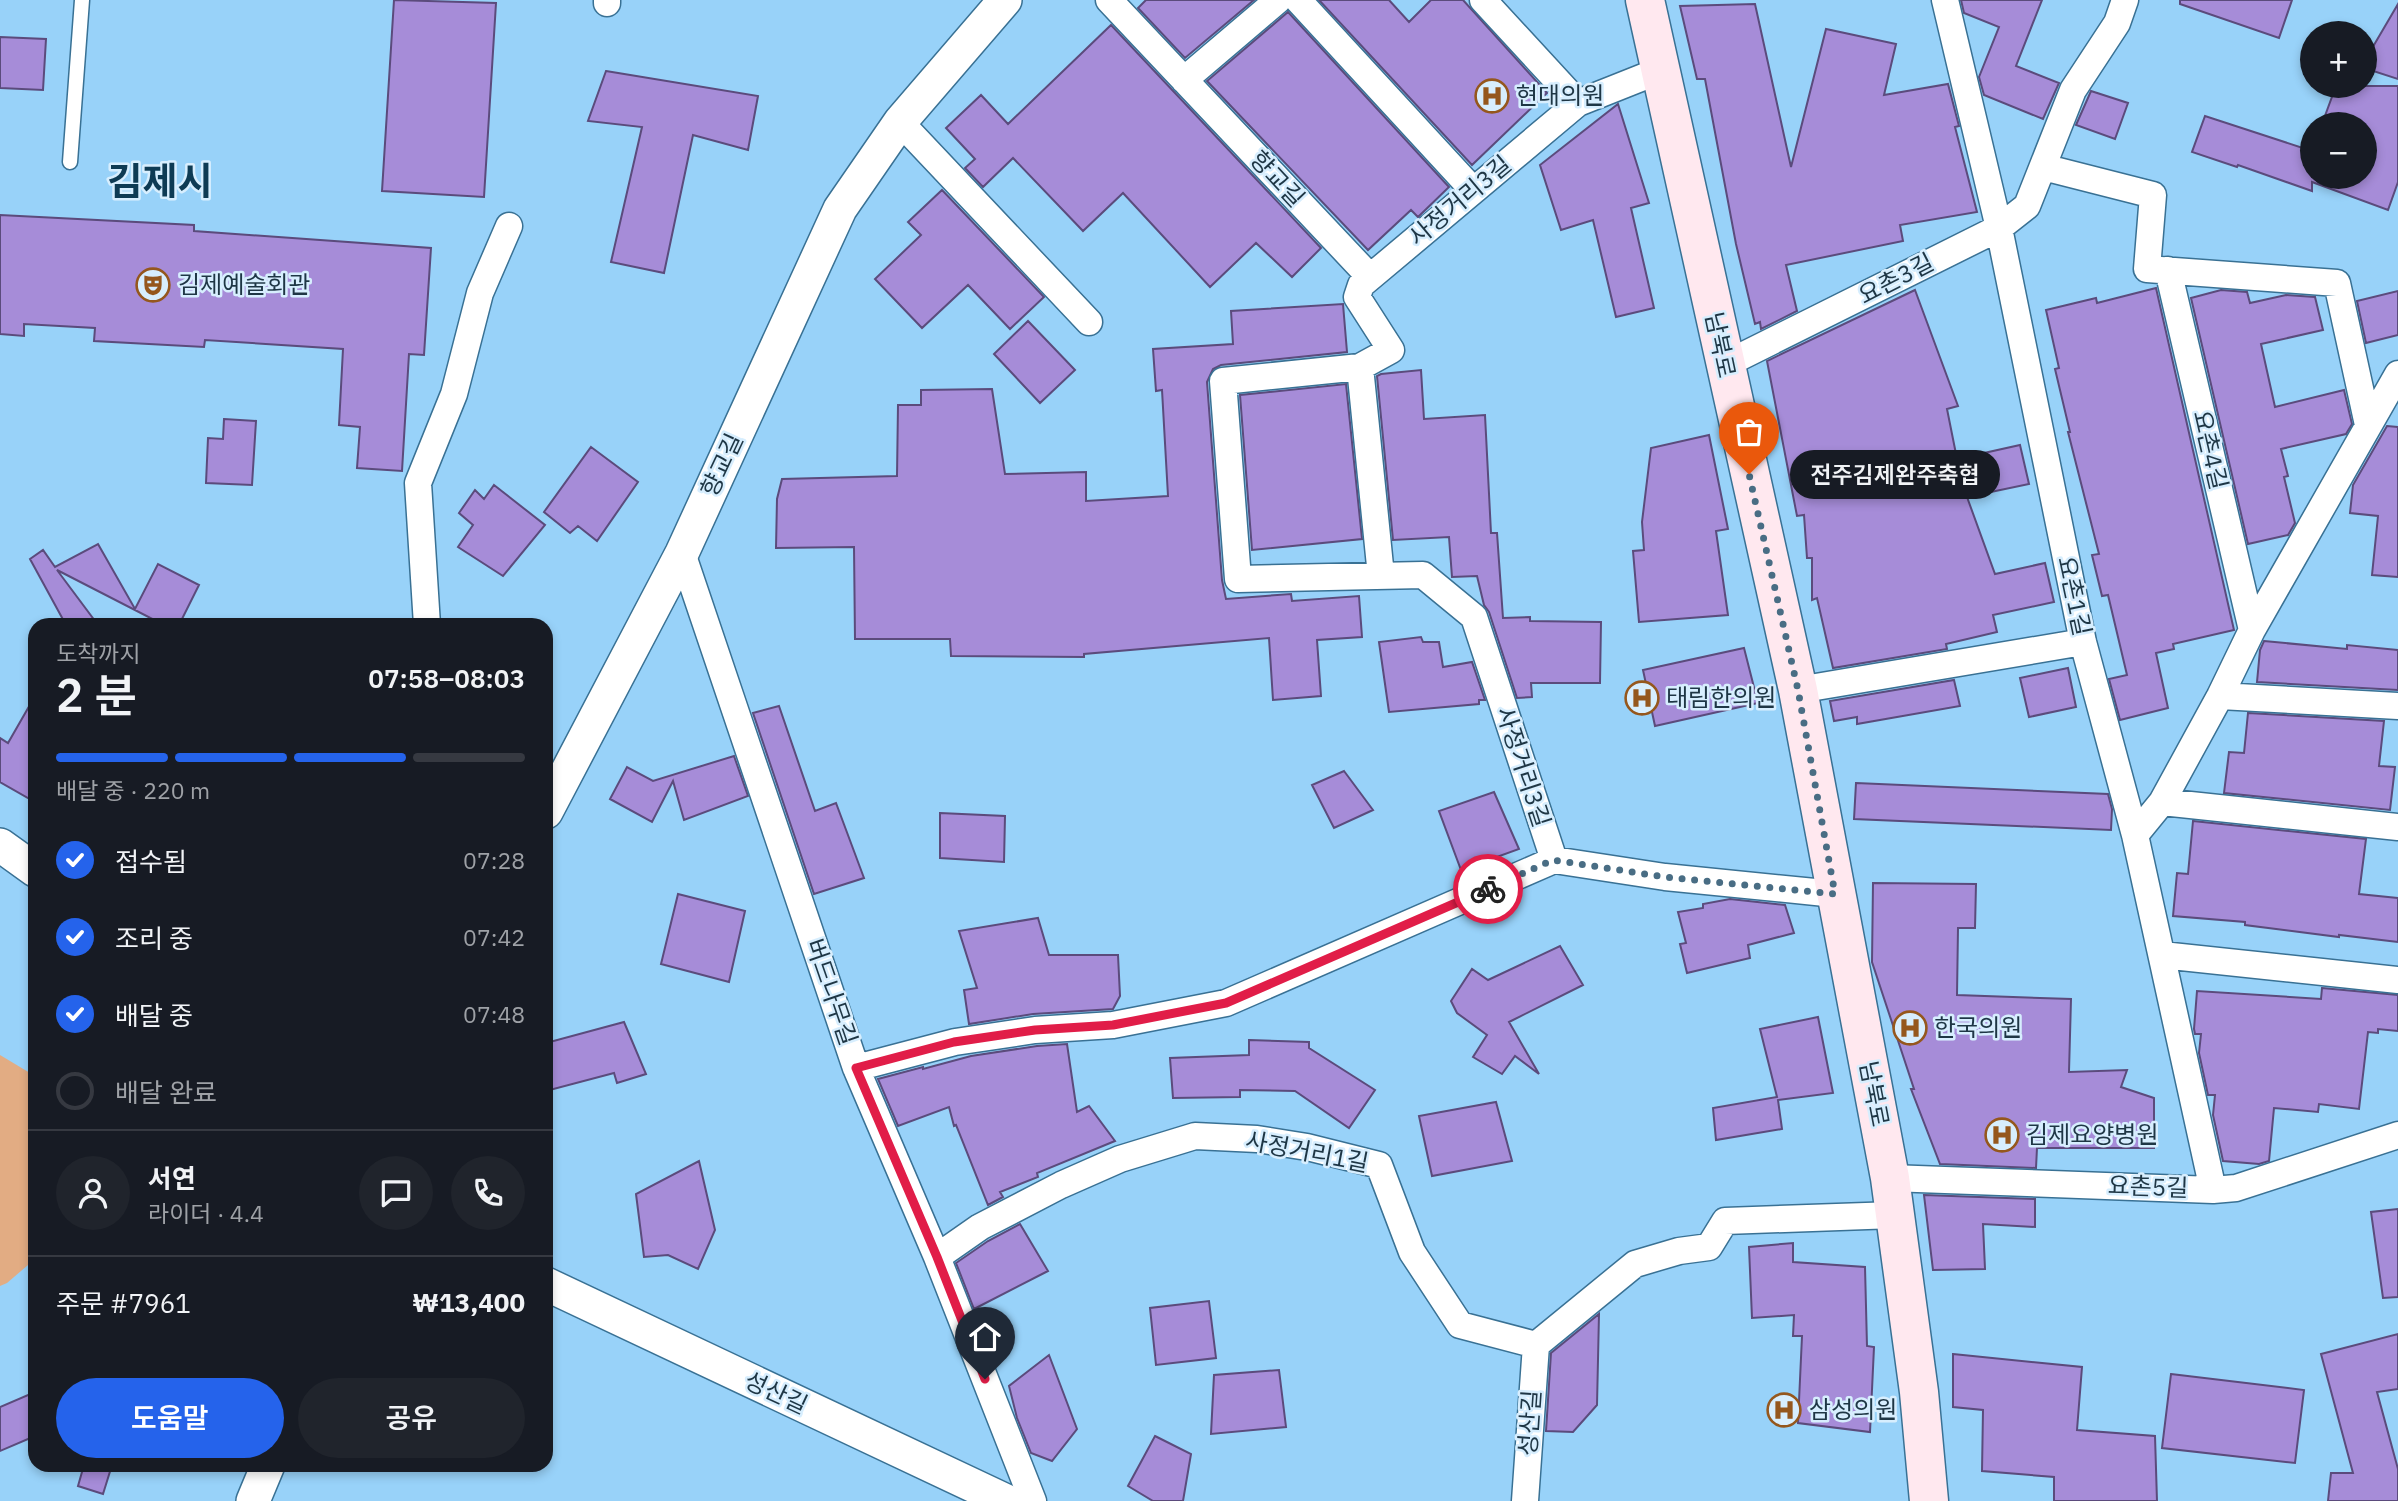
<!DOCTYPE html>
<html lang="ko">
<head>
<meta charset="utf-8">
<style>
	body { margin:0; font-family:"IBM Plex Sans","Noto Sans KR",sans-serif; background:#20242c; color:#f1f3f6; height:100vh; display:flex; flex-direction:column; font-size:26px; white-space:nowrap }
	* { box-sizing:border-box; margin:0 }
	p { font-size:23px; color:#9ea1a6 }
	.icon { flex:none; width:38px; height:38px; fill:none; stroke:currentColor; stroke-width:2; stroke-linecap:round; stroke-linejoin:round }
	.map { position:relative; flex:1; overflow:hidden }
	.side { position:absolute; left:28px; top:618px; width:525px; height:854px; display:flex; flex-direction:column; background:#171b24; border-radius:21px; box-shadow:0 4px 10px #0003 }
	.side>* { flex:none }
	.buttons { position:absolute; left:2300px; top:21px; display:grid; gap:14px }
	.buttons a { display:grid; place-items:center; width:77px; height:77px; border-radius:50%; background:#171b24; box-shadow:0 4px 10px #0003; font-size:35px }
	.pin { position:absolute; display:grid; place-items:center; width:60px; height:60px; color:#fff; margin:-72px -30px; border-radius:50% 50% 50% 0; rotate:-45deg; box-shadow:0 0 7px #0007 }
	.pin .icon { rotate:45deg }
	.courier { position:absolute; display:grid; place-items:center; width:70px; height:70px; margin:-35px; border:5px solid #e11d48; border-radius:50%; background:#fff; color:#222; box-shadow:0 2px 9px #0007 }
	.bubble { position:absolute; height:49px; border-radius:24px; background:#171b24; box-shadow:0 4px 10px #0003; font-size:23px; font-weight:600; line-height:49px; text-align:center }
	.head em { font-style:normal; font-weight:600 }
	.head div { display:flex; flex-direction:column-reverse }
	.head { display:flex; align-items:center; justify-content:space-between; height:119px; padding:0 28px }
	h1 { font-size:46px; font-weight:600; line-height:52px }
	.bar { display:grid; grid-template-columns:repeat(4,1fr); gap:10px 7px; align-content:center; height:84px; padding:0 28px }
	.bar i { height:9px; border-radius:5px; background:#363941 }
	.bar .selected { background:#2563eb }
	.bar p { grid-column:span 4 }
	.line { display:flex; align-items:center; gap:18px; padding:0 28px; border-top:2px solid #363941 }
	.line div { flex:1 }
	.round { display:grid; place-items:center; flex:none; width:74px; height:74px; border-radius:37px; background:#20242c }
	ol { padding:0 28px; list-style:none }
	li { display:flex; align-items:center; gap:21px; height:77px }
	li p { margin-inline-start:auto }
	li .icon { padding:7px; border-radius:50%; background:#2563eb; color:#fff; stroke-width:4 }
	li:last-child { color:#9ea1a6 }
	li i { width:38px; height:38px; border:4px solid #363941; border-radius:50% }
	.primary-button { display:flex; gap:14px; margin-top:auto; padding:14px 28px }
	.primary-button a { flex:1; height:80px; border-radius:42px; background:#2563eb; color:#fff; font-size:28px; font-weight:600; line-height:80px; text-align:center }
	.primary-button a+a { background:#20242c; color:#f1f3f6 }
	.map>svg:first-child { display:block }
</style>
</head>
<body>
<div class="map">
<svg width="2398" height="1501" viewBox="0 0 2398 1501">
	<rect width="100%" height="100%" fill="#98d2f9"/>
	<!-- green -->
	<path fill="#e2ac83" d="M 0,1055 L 35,1076 L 35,1259 L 7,1283 L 0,1286 Z"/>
	<!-- building -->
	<path fill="#a68cd8" stroke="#5b4b7c" stroke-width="2" d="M 394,0 L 496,3 L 484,197 L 382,191 Z
		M 1146,0 L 1254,0 L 1185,58 L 1138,8 Z
		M 1319,0 L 1389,0 L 1409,22 L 1431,0 L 1463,0 L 1547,93 L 1472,165 Z
		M 1961,0 L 2042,0 L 2016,66 L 2059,83 L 2043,119 L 1984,95 L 1979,77 L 1999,27 L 1964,13 Z
		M 2180,0 L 2292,0 L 2279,38 L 2180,4 Z
		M 1755,4 L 1791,167 L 1826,29 L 1896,44 L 1884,95 L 1948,84 L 1959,126 L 1955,127 L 1977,212 L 1900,225 L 1903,241 L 1786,265 L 1797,311 L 1761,329 L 1760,322 L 1755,324 L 1736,244 L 1705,79 L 1697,79 L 1680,6 Z
		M 2398,4 L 2398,79 L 2364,68 L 2364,62 Z
		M 1288,12 L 1449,187 L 1418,217 L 1411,210 L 1368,250 L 1207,81 Z
		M 1111,25 L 1321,248 L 1292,277 L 1256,243 L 1210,287 L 1123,193 L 1083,231 L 1013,158 L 983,187 L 965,168 L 975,159 L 946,128 L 981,95 L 1008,124 Z
		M 0,37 L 46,39 L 43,90 L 0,88 Z
		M 606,71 L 758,96 L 748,150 L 693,135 L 664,273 L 611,262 L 642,127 L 588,121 Z
		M 2336,86 L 2398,86 L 2398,182 L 2388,210 L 2312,182 L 2312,191 L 2238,165 L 2237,167 L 2192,152 L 2205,116 L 2312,151 L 2312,177 L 2364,177 L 2364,124 L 2322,124 Z
		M 2091,91 L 2128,103 L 2115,139 L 2076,125 Z
		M 1618,104 L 1649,203 L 1631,208 L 1654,308 L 1616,317 L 1593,220 L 1561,230 L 1540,165 Z
		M 942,190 L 1044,297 L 1010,329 L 968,285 L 922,328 L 875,279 L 921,235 L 908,222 Z
		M 0,215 L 194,225 L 194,231 L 431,248 L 424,355 L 409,354 L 402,471 L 357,468 L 360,427 L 339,425 L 343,349 L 205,340 L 204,347 L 94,341 L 95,328 L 24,324 L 24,336 L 0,334 Z
		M 2156,288 L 2234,630 L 2173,644 L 2174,649 L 2156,653 L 2168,708 L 2120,720 L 2109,679 L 2127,675 L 2108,595 L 2102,596 L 2092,555 L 2099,554 L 2068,432 L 2070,432 L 2055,369 L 2059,368 L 2046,310 L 2096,298 L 2097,303 Z
		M 1915,290 L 1958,406 L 1947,409 L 1957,459 L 2020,445 L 2029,484 L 1967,497 L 1995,574 L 2045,563 L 2054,602 L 1993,615 L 1997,632 L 1946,644 L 1947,649 L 1833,668 L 1817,598 L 1812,600 L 1812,558 L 1807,558 L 1804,515 L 1797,516 L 1767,361 Z
		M 2221,290 L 2247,292 L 2250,303 L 2286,295 L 2315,297 L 2323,330 L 2261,344 L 2275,407 L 2344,390 L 2352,424 L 2346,434 L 2281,449 L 2288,476 L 2284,477 L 2295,523 L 2288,535 L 2248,544 L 2191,298 Z
		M 2398,291 L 2398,335 L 2366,343 L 2357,301 Z
		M 1343,304 L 1347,352 L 1221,365 L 1213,369 L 1207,382 L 1222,580 L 1226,599 L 1291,594 L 1292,601 L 1359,596 L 1362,637 L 1317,640 L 1321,696 L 1273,700 L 1269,638 L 1084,654 L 1084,657 L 951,656 L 950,639 L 855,639 L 854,547 L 776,548 L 777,499 L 782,479 L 897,476 L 898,405 L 921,405 L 921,390 L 992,389 L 1005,474 L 1086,472 L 1086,501 L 1168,496 L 1162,390 L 1156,391 L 1153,349 L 1233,344 L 1231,311 Z
		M 1028,321 L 1075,370 L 1040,403 L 994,354 Z
		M 1421,370 L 1424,419 L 1485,415 L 1491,533 L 1497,533 L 1503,618 L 1530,617 L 1530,621 L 1601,622 L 1600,683 L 1531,683 L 1532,697 L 1517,698 L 1489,612 L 1484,605 L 1477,576 L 1452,577 L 1449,537 L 1393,540 L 1377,376 L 1381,374 Z
		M 1346,384 L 1362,539 L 1252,550 L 1240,395 Z
		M 224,419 L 256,421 L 252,485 L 206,483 L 208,438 L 223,439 Z
		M 2387,426 L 2398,427 L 2398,577 L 2372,575 L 2378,516 L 2350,513 L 2353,485 Z
		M 1709,435 L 1728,529 L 1716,531 L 1728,615 L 1639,622 L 1633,551 L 1644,550 L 1642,522 L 1651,448 Z
		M 591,447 L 638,482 L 597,541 L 578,526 L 570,533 L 544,512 Z
		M 494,485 L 545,525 L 503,576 L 458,547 L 473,525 L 459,513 L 475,490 L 484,499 Z
		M 98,544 L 135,609 L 158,564 L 199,585 L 179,625 L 164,625 L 57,570 L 98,625 L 66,625 L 30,559 L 43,550 L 55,567 Z
		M 1421,637 L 1423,642 L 1439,642 L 1443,667 L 1472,662 L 1485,700 L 1479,700 L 1479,704 L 1389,712 L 1379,642 Z
		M 2264,641 L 2347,649 L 2347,645 L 2398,650 L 2398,690 L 2257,682 L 2260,650 Z
		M 1744,648 L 1758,703 L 1655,726 L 1643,670 Z
		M 2068,668 L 2076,707 L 2029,717 L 2020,678 Z
		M 1954,680 L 1960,706 L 1857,724 L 1857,717 L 1834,721 L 1830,701 Z
		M 35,696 L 35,802 L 0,782 L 0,738 L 8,743 Z
		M 779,706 L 815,811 L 836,803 L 864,878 L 814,894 L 753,713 Z
		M 2248,713 L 2384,721 L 2379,766 L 2395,767 L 2390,810 L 2224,793 L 2229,752 L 2244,753 Z
		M 734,756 L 748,796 L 684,820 L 673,781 L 652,822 L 610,799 L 627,767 L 653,781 Z
		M 1344,771 L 1373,810 L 1334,828 L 1312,785 Z
		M 1856,783 L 2108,794 L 2112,809 L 2111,830 L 1854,819 Z
		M 1494,792 L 1519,849 L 1461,870 L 1439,811 Z
		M 940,813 L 1005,816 L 1004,862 L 940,858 Z
		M 2193,821 L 2366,839 L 2359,894 L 2398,898 L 2398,942 L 2339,935 L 2339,937 L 2245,925 L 2245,922 L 2173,916 L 2177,873 L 2188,874 Z
		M 1873,883 L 1976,884 L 1975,928 L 1958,928 L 1957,995 L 2071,999 L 2069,1072 L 2127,1070 L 2121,1087 L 2154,1098 L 2154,1148 L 2037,1148 L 2036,1168 L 1940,1164 L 1911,1089 L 1914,1089 L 1872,962 Z
		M 678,894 L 745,911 L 729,982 L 661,964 Z
		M 1730,899 L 1785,905 L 1794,933 L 1748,945 L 1750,958 L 1687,973 L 1680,944 L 1686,943 L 1678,912 L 1703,908 L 1703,904 Z
		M 1038,918 L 1049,955 L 1118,955 L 1120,996 L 1113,1009 L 1033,1014 L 969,1024 L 964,990 L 977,988 L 959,931 Z
		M 1560,946 L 1583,985 L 1509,1022 L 1539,1074 L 1515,1056 L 1502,1074 L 1473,1057 L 1487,1035 L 1457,1013 L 1451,1001 L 1472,969 L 1488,980 Z
		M 2322,988 L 2398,995 L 2398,1031 L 2378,1029 L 2378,1033 L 2368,1032 L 2359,1109 L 2319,1104 L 2318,1112 L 2274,1108 L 2269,1161 L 2259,1164 L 2223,1161 L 2213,1115 L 2215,1095 L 2208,1095 L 2199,1053 L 2201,1034 L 2195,1034 L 2194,1029 L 2197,991 L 2321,999 Z
		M 1818,1017 L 1833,1093 L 1778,1100 L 1782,1129 L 1716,1140 L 1713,1108 L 1777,1097 L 1760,1029 Z
		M 624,1022 L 646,1074 L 617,1083 L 614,1073 L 546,1091 L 546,1043 Z
		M 1249,1040 L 1309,1042 L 1309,1048 L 1375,1090 L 1349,1128 L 1295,1091 L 1240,1090 L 1240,1097 L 1173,1098 L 1170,1058 L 1249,1055 Z
		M 1067,1044 L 1077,1112 L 1089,1106 L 1115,1141 L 1037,1173 L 1038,1177 L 1000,1192 L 1003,1197 L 988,1205 L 956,1125 L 954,1126 L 949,1107 L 898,1126 L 878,1079 L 923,1067 L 923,1069 L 971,1056 L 1037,1046 Z
		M 1496,1102 L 1512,1161 L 1432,1176 L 1419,1116 Z
		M 699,1161 L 715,1230 L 698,1269 L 668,1255 L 644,1257 L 636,1194 Z
		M 1924,1195 L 2035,1199 L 2035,1227 L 1983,1224 L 1985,1269 L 1933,1270 Z
		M 2398,1209 L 2398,1297 L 2383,1298 L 2371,1212 Z
		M 1020,1224 L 1048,1271 L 974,1309 L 956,1263 L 988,1241 Z
		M 1793,1243 L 1793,1262 L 1865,1267 L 1867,1346 L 1874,1347 L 1870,1432 L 1798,1423 L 1802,1336 L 1793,1336 L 1794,1315 L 1752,1318 L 1749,1247 Z
		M 1209,1301 L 1216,1358 L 1156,1365 L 1150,1308 Z
		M 1599,1314 L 1597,1405 L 1573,1432 L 1546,1431 L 1551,1353 Z
		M 2398,1334 L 2398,1389 L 2377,1392 L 2398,1469 L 2398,1501 L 2328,1501 L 2331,1473 L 2353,1473 L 2321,1354 Z
		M 1953,1354 L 2082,1367 L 2077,1430 L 2155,1436 L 2157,1501 L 2054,1501 L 2054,1477 L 1982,1471 L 1983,1410 L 1953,1407 Z
		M 1049,1355 L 1077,1429 L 1052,1461 L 1031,1453 L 1017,1418 L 1009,1386 Z
		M 1279,1370 L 1286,1427 L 1211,1434 L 1214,1375 Z
		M 2171,1374 L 2304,1390 L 2295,1463 L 2162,1448 Z
		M 35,1392 L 35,1436 L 0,1451 L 0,1407 Z
		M 1155,1436 L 1191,1454 L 1183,1501 L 1153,1501 L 1128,1486 Z
		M 84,1465 L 112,1465 L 103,1494 L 78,1486 Z"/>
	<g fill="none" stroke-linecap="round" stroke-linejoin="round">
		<defs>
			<path id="service" d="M 70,162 L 82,0"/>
			<path id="minor" d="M 1109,0 L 1370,277
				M 1298,0 L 1473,190
				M 1483,0 L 1578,103
				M 1945,0 L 1999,228 L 2083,642 L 2135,835 L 2213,1190
				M 607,3 L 607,0
				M 1184,80 L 1278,0
				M 900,122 L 1089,322
				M 2043,167 L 2153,195 L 2147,269 L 2337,283 L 2368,425
				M 2168,270 L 2252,630
				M 1724,365 L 1999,228 L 2027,206 L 2073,90 L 2117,23 L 2125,0
				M 1360,367 L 1391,350 L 1357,297 L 1361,285 L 1578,103 L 1661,70
				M 682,553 L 856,1068 L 937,1257 L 1033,1501
				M 1381,576 L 1360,367 L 1223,381 L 1238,579 L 1423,575 L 1474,617 L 1554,860
				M 427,625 L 418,483 L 454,394 L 480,293 L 509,226
				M 1798,690 L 2083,642
				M 2220,696 L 2398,706
				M 2162,802 L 2398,827
				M 2135,835 L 2162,802 L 2220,696 L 2252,630 L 2398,374
				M 2162,955 L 2398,980
				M 856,1068 L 955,1042 L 1035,1030 L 1113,1025 L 1226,1003 L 1554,860 L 1665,877 L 1835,894
				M 1890,1178 L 2213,1190 L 2236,1188 L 2398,1135
				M 937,1257 L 980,1227 L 1061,1185 L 1120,1159 L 1195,1136 L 1257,1139 L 1307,1147 L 1379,1165 L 1412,1252 L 1460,1325 L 1536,1345
				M 1536,1345 L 1635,1264 L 1679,1251 L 1709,1247 L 1725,1221 L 1895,1215
				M 1525,1501 L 1536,1345"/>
			<path id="tertiary" d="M 546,812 L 682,553 L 840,209 L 900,122 L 1005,0
				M 0,845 L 35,870
				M 546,1284 L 1006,1501
				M 253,1501 L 268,1465"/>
			<path id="secondary" d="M 1645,0 L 1798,690 L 1890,1178 L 1919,1392 L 1929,1501"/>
		</defs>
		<!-- service casing -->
		<use href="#service" stroke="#397194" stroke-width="17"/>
		<!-- minor casing -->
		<use href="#minor" stroke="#397194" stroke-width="29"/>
		<!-- tertiary casing -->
		<use href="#tertiary" stroke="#397194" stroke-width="36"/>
		<!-- secondary casing -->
		<use href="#secondary" stroke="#397194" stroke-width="41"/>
		<!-- service -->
		<use href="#service" stroke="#fff" stroke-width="14"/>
		<!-- minor -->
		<use href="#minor" stroke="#fff" stroke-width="26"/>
		<!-- tertiary -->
		<use href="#tertiary" stroke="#fff" stroke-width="33"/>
		<!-- secondary -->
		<use href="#secondary" stroke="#ffe8ef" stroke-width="38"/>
	</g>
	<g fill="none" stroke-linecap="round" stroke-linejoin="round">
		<!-- done -->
		<path stroke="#496d84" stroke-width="7" stroke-dasharray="0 12.6" d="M 1488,889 L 1553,860 L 1665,877 L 1835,894 L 1798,690 L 1749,474"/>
		<!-- route -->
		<path stroke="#e11d48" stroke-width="9" d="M 985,1379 L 937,1257 L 856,1068 L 954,1042 L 1035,1030 L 1113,1025 L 1226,1003 L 1488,889"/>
	</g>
	<!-- icons -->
	<defs>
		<symbol id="hospital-ring" viewBox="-11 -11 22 22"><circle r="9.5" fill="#d7eefe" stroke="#95571d" stroke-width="1.5"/><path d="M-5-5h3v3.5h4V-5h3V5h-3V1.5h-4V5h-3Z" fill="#95571d"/></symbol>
		<symbol id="theatre-ring" viewBox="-11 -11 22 22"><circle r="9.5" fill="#d7eefe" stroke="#95571d" stroke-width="1.5"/><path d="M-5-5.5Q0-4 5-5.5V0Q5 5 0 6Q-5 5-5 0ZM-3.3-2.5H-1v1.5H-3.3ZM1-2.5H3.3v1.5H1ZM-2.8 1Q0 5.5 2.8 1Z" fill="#95571d"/></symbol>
	</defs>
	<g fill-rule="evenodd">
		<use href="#hospital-ring" x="1473" y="77" width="38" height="38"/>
		<use href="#theatre-ring" x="134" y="266" width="38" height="38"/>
		<use href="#hospital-ring" x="1623" y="679" width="38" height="38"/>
		<use href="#hospital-ring" x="1891" y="1009" width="38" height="38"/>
		<use href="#hospital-ring" x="1983" y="1116" width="38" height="38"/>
		<use href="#hospital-ring" x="1765" y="1391" width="38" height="38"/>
	</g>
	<g text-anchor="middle" stroke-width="5" stroke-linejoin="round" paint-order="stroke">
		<!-- poi labels -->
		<g font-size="24" fill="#1e3645" stroke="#d7eefe" text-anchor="start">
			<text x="1516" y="104">현대의원</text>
			<text x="178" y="293">김제예술회관</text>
			<text x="1666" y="706">태림한의원</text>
			<text x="1934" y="1036">한국의원</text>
			<text x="2026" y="1143">김제요양병원</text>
			<text x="1809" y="1418">삼성의원</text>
		</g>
		<!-- street labels -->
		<g font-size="24" fill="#1e3645" stroke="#d7eefe">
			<text transform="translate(1277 179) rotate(47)" y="8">향교길</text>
			<text transform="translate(1460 201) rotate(-40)" y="8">사정거리3길</text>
			<text transform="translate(1896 279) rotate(-27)" y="8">요촌3길</text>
			<text transform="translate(1720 345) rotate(78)" y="8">남북로</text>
			<text transform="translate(2210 450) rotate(77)" y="8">요촌4길</text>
			<text transform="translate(722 465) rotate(-65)" y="8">향교길</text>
			<text transform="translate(2074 596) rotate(78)" y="8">요촌1길</text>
			<text transform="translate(1523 767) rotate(72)" y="8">사정거리3길</text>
			<text transform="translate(831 992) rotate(71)" y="8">버드나무길</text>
			<text transform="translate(1874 1094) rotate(79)" y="8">남북로</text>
			<text transform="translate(1307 1152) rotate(11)" y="8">사정거리1길</text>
			<text transform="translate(2148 1187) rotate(2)" y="8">요촌5길</text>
			<text transform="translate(776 1393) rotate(25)" y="8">성산길</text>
			<text transform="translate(1530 1423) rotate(-86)" y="8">성산길</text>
		</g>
		<!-- town labels -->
		<g font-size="38" font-weight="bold" fill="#0e3b54" stroke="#d7eefe">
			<text x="160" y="195">김제시</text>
		</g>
	</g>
</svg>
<div class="buttons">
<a>+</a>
<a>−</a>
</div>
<div class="pin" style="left:1749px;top:474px;background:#ea580c"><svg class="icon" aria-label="bag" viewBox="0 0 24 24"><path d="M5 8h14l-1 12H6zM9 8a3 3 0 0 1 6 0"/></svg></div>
<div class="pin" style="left:985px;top:1379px;background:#1f2937"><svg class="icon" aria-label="home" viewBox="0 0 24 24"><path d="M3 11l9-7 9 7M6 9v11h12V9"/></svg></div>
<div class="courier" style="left:1488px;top:889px"><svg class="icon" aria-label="bike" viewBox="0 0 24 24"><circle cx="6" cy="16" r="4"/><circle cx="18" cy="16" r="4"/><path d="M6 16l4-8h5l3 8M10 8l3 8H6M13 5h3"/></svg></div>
<div class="bubble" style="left:1790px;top:450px;width:210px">전주김제완주축협</div>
<section class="side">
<div class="head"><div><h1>2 분</h1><p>도착까지</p></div><em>07:58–08:03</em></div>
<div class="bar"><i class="selected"></i><i class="selected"></i><i class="selected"></i><i></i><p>배달 중 · 220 m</p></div>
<ol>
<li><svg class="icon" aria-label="check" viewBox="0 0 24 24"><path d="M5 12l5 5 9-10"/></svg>접수됨<p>07:28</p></li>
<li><svg class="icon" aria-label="check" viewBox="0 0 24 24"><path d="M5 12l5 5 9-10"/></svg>조리 중<p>07:42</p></li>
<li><svg class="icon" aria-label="check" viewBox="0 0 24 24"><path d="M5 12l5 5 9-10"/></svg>배달 중<p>07:48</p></li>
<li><i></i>배달 완료</li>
</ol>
<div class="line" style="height:126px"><a class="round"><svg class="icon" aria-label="person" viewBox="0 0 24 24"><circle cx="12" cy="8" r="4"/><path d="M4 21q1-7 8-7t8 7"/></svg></a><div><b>서연</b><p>라이더 · 4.4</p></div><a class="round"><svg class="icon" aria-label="chat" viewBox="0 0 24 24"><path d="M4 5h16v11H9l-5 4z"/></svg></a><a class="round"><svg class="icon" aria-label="phone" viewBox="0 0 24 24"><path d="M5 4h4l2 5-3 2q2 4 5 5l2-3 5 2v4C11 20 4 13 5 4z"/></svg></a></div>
<div class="line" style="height:91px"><div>주문 #7961</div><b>₩13,400</b></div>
<div class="primary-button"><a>도움말</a><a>공유</a></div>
</section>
</div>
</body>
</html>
